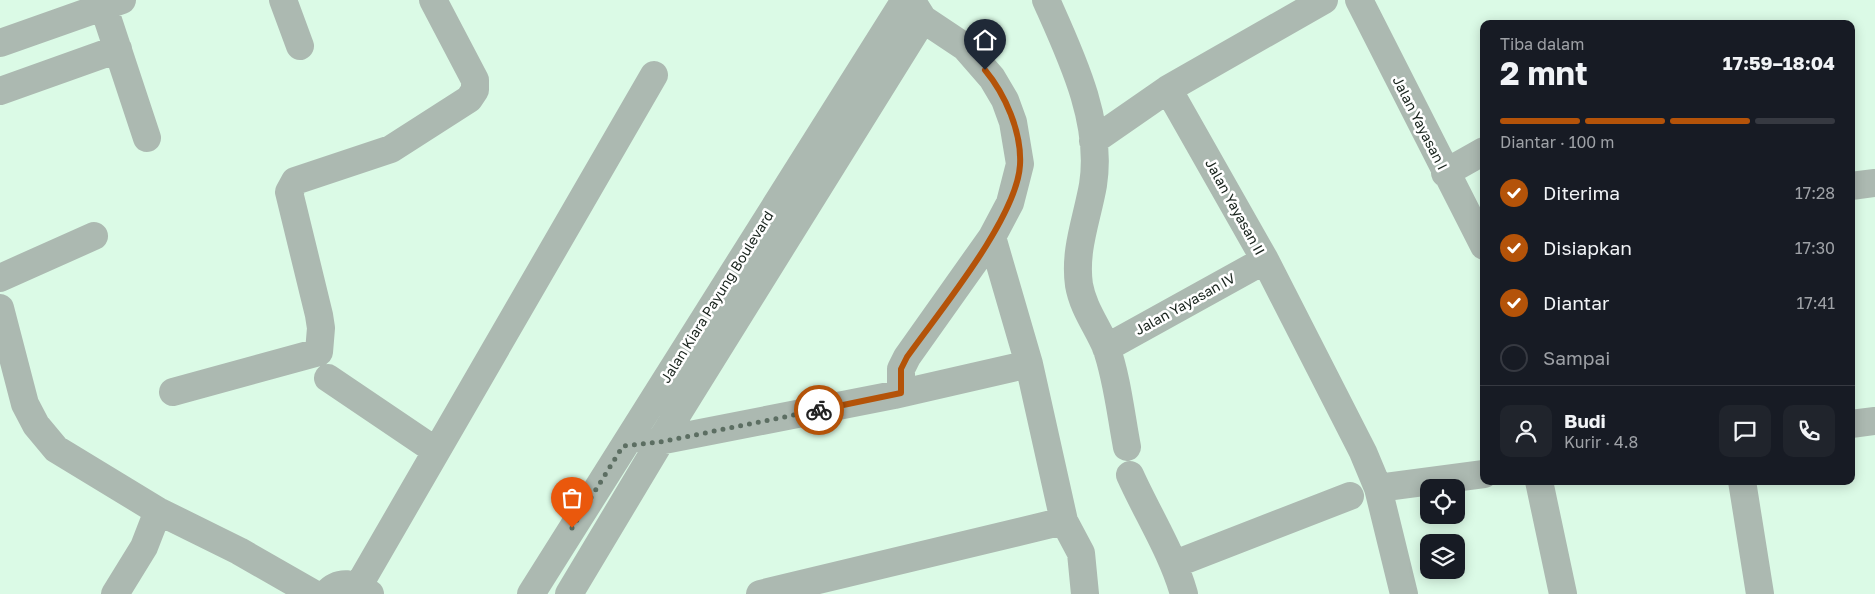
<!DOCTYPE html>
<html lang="id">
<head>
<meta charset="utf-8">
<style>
	body { margin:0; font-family:"Golos Text",sans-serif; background:#20242c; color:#f1f3f6; height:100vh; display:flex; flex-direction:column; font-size:19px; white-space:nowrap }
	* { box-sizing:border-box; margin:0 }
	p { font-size:16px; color:#9ea1a6 }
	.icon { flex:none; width:28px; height:28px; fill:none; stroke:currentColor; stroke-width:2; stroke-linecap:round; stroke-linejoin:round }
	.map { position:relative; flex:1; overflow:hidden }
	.side { position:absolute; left:1480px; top:20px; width:375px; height:465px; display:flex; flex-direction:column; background:#171b24; border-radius:10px; box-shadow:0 2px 12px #0003 }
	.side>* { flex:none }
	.tools { position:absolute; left:1420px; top:479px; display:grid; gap:10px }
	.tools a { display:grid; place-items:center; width:45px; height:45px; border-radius:10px; background:#171b24; box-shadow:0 2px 12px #0003; font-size:25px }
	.pin { position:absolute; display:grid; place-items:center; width:42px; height:42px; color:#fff; margin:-51px -21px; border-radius:50% 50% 50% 0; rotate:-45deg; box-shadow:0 0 5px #0007 }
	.pin .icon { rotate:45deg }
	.courier { position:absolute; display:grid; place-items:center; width:50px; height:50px; margin:-25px; border:4px solid #b45309; border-radius:50%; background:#fff; color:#222; box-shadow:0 1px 6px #0007 }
	.head em { font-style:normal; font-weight:700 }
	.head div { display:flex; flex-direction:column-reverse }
	.head { display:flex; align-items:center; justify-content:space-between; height:85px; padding:0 20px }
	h1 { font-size:32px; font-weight:700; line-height:38px }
	.bar { display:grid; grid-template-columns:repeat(4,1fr); gap:8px 5px; align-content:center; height:60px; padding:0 20px }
	.bar i { height:6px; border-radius:4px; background:#363941 }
	.bar .selected { background:#b45309 }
	.bar p { grid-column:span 4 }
	.line { display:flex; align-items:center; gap:12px; padding:0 20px; border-top:1px solid #363941 }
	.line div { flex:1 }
	.round { display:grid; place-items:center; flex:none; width:52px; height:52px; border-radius:10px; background:#20242c }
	ol { padding:0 20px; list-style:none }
	li { display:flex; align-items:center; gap:15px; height:55px }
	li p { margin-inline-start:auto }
	li .icon { padding:5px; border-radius:50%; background:#b45309; color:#fff; stroke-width:4 }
	li:last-child { color:#9ea1a6 }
	li i { width:28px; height:28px; border:2px solid #363941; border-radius:50% }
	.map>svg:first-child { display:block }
</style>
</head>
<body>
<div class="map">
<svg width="1875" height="594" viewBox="0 0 1875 594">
	<rect width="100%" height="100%" fill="#dbfae6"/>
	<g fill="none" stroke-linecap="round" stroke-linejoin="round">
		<!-- street -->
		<path stroke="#acb9b1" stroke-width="28" d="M 283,0 L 300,46
			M 1046,0 C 1071,56 1103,122 1093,185 C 1087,219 1074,250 1079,285 C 1083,308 1097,326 1106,347 C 1117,377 1121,416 1127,447
			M 1359,0 L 1484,246
			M 103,5 L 147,138
			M 0,43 L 122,0
			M 1168,89 L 1265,260 L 1363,452 L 1378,488 L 1404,594
			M 0,91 L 118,49
			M 1093,141 L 1168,89 L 1324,0
			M 1445,173 L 1484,151
			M 1851,186 L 1875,183
			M 0,278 L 94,236
			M 0,308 L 25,404 L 36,425 L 56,449 L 158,511 L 239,551 L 314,594
			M 1106,348 L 1265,260
			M 328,378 L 436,451
			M 173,392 L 319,352 L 321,328 L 319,315 L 289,192 L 295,181 L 391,149 L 469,99 L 475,90 L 475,80 L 433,0
			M 901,393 L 901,369 L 907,357 L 992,237 L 1010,203 L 1020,164 L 1013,122 L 1005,100 L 992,78 L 965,47 L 923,19 L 913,3
			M 1851,424 L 1875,421
			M 649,443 L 894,395 L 1029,364
			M 1130,475 C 1148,515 1172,552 1184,594
			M 1539,481 L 1563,594
			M 1742,481 L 1760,594
			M 1378,488 L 1484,474
			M 1064,521 L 1081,553 L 1085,594
			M 1175,564 L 1350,496
			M 359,585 L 654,75
			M 115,594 L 144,547 L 158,511
			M 326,594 C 339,579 355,583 370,594
			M 531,594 L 905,0
			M 569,594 L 660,442 L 923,19
			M 760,594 L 1064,521 L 1029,364 L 992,237"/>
	</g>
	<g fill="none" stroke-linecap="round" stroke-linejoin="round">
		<!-- done -->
		<path stroke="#5c6e62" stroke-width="5" stroke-dasharray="0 9" d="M 572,528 L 623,446 L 660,442 L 819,410"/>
		<!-- route -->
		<path stroke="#b45309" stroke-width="6" d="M 819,410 L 901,393 L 901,369 L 907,357 C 939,312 1017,218 1020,165 C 1022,132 1005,94 985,70"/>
	</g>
	<g text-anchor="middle" stroke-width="5" stroke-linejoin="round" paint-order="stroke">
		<!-- street labels -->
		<g font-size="14" fill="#17221b" stroke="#fff">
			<text transform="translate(1420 123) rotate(63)" y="5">Jalan Yayasan I</text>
			<text transform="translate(1235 207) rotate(61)" y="5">Jalan Yayasan II</text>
			<text transform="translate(717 297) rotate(-58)" y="5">Jalan Kiara Payung Boulevard</text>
			<text transform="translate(1185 304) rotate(-29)" y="5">Jalan Yayasan IV</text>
		</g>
	</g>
</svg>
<div class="tools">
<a><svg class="icon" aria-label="locate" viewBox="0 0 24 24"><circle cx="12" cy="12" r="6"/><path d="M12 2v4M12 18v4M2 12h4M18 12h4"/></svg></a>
<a><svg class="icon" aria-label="layers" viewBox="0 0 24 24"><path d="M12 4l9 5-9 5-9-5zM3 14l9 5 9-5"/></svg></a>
</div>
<div class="pin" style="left:572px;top:528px;background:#ea580c"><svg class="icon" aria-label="bag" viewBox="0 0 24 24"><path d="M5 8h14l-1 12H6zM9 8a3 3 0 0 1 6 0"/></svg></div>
<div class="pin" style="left:985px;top:70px;background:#1f2937"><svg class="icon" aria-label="home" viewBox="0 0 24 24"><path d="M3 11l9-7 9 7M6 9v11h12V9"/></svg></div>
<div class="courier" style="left:819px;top:410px"><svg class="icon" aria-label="bike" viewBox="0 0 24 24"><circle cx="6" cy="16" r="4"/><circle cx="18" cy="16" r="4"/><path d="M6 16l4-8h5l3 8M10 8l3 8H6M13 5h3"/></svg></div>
<section class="side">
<div class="head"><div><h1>2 mnt</h1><p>Tiba dalam</p></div><em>17:59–18:04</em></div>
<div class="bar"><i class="selected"></i><i class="selected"></i><i class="selected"></i><i></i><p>Diantar · 100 m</p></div>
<ol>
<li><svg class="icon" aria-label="check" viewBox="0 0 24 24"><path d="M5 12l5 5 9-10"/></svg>Diterima<p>17:28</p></li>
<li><svg class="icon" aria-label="check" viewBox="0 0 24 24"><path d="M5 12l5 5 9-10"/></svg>Disiapkan<p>17:30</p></li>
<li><svg class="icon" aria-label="check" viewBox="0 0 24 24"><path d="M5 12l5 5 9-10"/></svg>Diantar<p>17:41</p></li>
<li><i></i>Sampai</li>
</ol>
<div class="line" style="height:90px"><a class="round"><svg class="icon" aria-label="person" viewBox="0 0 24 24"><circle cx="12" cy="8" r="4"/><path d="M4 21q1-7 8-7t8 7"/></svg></a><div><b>Budi</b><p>Kurir · 4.8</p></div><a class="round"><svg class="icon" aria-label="chat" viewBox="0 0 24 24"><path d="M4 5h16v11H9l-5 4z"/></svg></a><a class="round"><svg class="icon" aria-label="phone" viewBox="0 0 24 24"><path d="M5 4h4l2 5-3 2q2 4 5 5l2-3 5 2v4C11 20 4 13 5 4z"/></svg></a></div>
</section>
</div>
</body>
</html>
